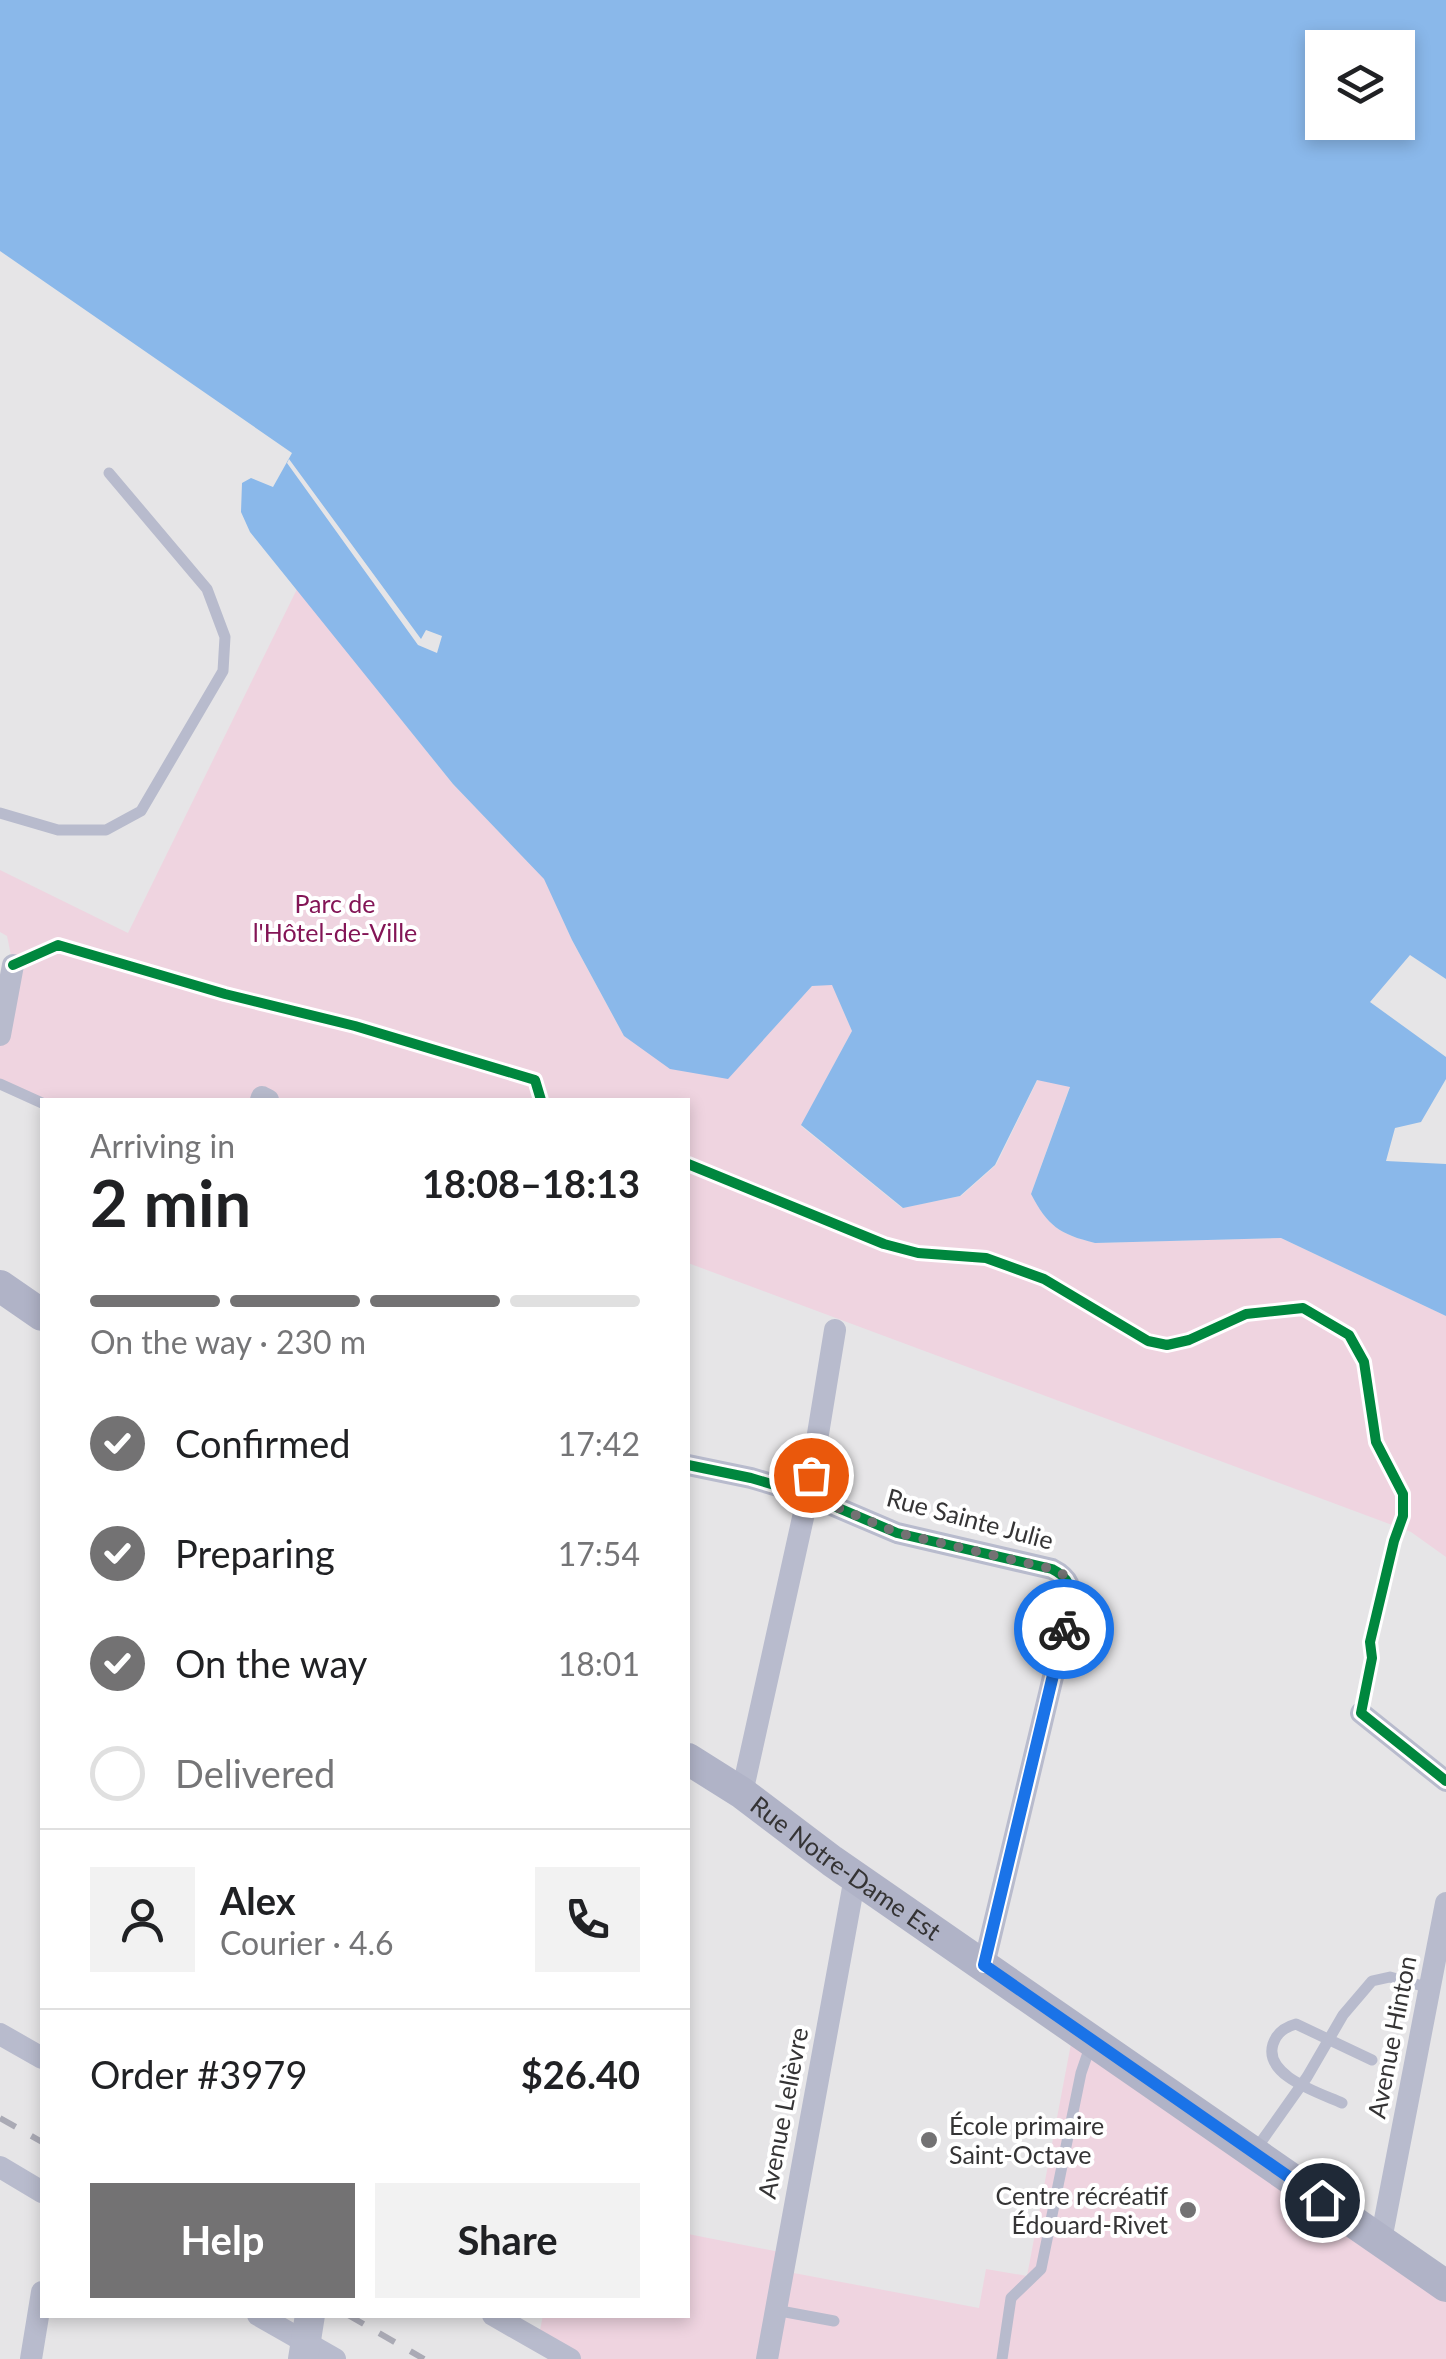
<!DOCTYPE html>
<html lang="en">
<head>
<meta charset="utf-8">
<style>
	body { margin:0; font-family:Lato,sans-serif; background:#f2f2f2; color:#202124; height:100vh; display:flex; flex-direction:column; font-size:38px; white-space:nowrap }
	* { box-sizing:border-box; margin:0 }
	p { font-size:32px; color:#757577 }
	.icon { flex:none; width:55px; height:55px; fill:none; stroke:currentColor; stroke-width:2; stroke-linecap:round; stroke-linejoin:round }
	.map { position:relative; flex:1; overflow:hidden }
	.panel { position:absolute; left:40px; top:1098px; width:650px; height:1220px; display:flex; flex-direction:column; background:#fff; border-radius:0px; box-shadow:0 5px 15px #0003 }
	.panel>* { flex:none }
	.controls { position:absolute; left:1305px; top:30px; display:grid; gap:20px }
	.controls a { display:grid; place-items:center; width:110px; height:110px; border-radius:0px; background:#fff; box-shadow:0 5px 15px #0003; font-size:50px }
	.pin { position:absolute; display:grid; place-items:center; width:85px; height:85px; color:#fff; margin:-42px; border:5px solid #fff; border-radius:50%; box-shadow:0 2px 10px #0007 }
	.courier { position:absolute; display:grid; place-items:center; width:100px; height:100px; margin:-50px; border:8px solid #1a73e8; border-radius:50%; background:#fff; color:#222; box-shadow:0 2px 12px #0007 }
	.head em { font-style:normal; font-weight:700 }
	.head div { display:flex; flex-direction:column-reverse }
	.head { display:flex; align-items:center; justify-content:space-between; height:170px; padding:0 50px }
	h1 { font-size:65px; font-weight:700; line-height:75px }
	.bar { display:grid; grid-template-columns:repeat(4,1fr); gap:15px 10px; align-content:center; height:120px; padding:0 50px }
	.bar i { height:12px; border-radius:8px; background:#e0e0e0 }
	.bar .current { background:#737273 }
	.bar p { grid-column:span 4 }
	.line { display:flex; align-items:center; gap:25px; padding:0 50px; border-top:2px solid #e0e0e0 }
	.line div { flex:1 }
	.round { display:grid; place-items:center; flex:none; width:105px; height:105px; border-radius:0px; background:#f2f2f2 }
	ol { padding:0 50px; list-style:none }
	li { display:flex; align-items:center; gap:30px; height:110px }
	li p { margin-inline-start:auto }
	li .icon { padding:10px; border-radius:50%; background:#737273; color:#fff; stroke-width:4 }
	li:last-child { color:#757577 }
	li i { width:55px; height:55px; border:5px solid #e0e0e0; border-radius:50% }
	.primary-button { display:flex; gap:20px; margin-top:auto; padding:20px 50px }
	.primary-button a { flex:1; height:115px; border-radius:0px; background:#737273; color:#fff; font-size:40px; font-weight:700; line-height:115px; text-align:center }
	.primary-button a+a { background:#f2f2f2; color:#202124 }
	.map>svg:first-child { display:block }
</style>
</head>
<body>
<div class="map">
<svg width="1446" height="2359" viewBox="0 0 1446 2359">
	<rect width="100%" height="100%" fill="#e6e5e7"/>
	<!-- green -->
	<path fill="#efd4e0" d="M 297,589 L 453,784 L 545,879 L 572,940 L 624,1036 L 728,1078 L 812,986 L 832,984 L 852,1031 L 801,1126 L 902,1208 L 961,1196 L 996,1165 L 1038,1079 L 1070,1086 L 1031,1194 C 1048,1226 1059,1234 1095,1243 L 1281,1238 L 1446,1316 L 1446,1557 L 1411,1532 L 688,1263 L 688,1100 L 42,1100 L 0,1084 L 0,1035 L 13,965 L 7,936 L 0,932 L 0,870 L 128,933 Z
		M 1074,2028 L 1446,2286 L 1446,2359 L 570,2359 L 538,2340 L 543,2315 L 688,2315 L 688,2234 L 785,2253 L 783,2271 L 979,2308 L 986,2269 L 1027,2276 Z"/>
	<!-- water -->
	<path fill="#8ab8ea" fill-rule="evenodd" d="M 0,0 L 1446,0 L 1446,979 L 1410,955 L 1370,1002 L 1446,1057 L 1446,1079 L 1421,1122 L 1395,1128 L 1386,1161 L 1446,1164 L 1446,1316 L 1281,1238 L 1095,1243 C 1059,1234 1048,1226 1031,1194 L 1070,1087 L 1037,1080 L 995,1165 L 960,1196 L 903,1208 L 801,1125 L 852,1031 L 832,985 L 812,986 L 728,1079 L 670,1069 L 624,1036 L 572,940 L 544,879 L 453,784 L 250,532 L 241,512 L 242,483 L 251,478 L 273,487 L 292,453 L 0,251 ZM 1322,48 L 1398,48 L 1398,122 L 1322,122 Z"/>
	<!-- pier -->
	<path fill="#e6e5e7" d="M 289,459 L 421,639 L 426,630 L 442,636 L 437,653 L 418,645 L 287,463 Z"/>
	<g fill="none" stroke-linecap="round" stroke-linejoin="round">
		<!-- service -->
		<path stroke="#b8bbcd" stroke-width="11" d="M 0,813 L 58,830 L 106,830 L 141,811 L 223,671 L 225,637 L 207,589 L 109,473
			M 0,1084 L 42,1103
			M 1342,2103 C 1320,2093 1263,2076 1273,2044 C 1277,2032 1285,2027 1296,2024 L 1372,2060
			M 1256,2149 L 1307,2077 L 1343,2015 L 1372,1981 L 1390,1977 L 1430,1988
			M 775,2310 L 834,2321
			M 1002,2359 L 1011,2298 L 1041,2269 L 1081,2073 L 1091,2044"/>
		<!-- minor -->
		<path stroke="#b8bbcd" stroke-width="22" d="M 0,1035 L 13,965
			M 261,1100 L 262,1097 L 268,1100
			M 688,1465 L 751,1478 L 808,1495 L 897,1533 L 1052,1569 C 1070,1578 1071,1587 1070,1606 L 984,1965
			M 1361,1713 L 1446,1781
			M 742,1793 L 808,1495 L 835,1330
			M 0,2034 L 42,2058
			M 0,2167 L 42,2192
			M 1381,2240 L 1446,1903
			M 258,2315 L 335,2359
			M 493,2315 L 570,2359
			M 31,2359 L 42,2292
			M 767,2359 L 855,1877"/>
		<!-- tertiary -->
		<path stroke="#b8bbcd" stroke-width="30" d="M 303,2359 L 310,2315"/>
		<!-- secondary -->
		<g stroke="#b0b3c7" stroke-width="32">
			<path d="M 0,1286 L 42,1315"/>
			<path id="s1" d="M 688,1759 L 742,1793 L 832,1861 L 1446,2286"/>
		</g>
		<!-- rail -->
		<path stroke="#aaaab5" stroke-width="6" stroke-dasharray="18 18" stroke-linecap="butt" d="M 0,2118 L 42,2142
			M 348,2315 L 424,2359"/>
		<defs>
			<path id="cycleway" d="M 13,965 L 58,945 L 225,994 L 355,1026 L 535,1080 L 541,1100
				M 688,1164 L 884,1244 L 918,1253 L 986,1258 L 1044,1279 L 1148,1341 L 1167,1345 L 1189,1340 L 1246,1314 L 1303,1308 L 1349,1335 L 1364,1362 L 1376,1442 L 1403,1494 L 1403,1516 L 1394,1541 L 1370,1642 L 1372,1658 L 1361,1713 L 1446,1781
				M 688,1465 L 751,1478 L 808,1495 L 897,1533 L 1052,1569 C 1070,1578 1071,1587 1070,1606 L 984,1965"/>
		</defs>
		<!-- cycleway casing -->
		<use href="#cycleway" stroke="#fff" stroke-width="16"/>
		<!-- cycleway -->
		<use href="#cycleway" stroke="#00873e" stroke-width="10"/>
	</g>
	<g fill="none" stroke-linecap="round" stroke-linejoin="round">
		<!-- done -->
		<path stroke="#737273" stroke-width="10" stroke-dasharray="0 18" d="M 811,1475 L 808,1495 L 898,1533 L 1052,1569 L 1066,1576 L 1071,1589 L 1064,1629"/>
		<!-- route -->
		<path stroke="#1a73e8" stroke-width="12" d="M 1064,1629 L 984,1965 L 1322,2200"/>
	</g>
	<!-- markers -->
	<g fill="#737273" stroke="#fff" stroke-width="4">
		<circle cx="929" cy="2140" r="10"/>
		<circle cx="1188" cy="2210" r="10"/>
	</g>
	<g text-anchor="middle" stroke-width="8" stroke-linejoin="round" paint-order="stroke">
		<!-- park labels -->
		<g font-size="25" fill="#831556" stroke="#fff">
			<text x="335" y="913">Parc de<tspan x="335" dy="29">l'Hôtel-de-Ville</tspan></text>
		</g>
		<!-- street labels -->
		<g font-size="25" fill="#353435" stroke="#fff">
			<text transform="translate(970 1519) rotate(15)" y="9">Rue Sainte Julie</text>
			<text dy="9" stroke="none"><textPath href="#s1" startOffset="192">Rue Notre-Dame Est</textPath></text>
			<text transform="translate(1392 2037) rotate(-79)" y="9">Avenue Hinton</text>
			<text transform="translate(783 2113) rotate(-79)" y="9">Avenue Lelièvre</text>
		</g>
		<!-- poi labels -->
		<g font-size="25" fill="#353435" stroke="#fff" text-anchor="start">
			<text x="949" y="2135">École primaire<tspan x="949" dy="29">Saint-Octave</tspan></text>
			<text x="1168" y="2205" text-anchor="end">Centre récréatif<tspan x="1168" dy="29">Édouard-Rivet</tspan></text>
		</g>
	</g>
</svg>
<div class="controls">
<a><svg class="icon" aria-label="layers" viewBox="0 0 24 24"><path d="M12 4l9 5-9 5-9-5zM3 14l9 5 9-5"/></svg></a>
</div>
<div class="pin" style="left:811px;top:1475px;background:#ea580c"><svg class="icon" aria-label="bag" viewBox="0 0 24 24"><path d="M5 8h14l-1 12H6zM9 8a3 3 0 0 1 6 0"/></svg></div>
<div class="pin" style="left:1322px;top:2200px;background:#1f2937"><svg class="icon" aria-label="home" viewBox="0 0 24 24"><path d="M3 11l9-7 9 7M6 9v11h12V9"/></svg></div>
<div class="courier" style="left:1064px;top:1629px"><svg class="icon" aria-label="bike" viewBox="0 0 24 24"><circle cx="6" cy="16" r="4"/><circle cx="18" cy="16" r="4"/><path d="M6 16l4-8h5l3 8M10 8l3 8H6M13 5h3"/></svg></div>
<section class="panel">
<div class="head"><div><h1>2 min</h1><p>Arriving in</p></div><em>18:08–18:13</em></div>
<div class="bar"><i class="current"></i><i class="current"></i><i class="current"></i><i></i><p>On the way · 230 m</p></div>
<ol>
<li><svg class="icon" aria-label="check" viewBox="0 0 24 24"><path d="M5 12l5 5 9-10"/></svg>Confirmed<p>17:42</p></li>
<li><svg class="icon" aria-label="check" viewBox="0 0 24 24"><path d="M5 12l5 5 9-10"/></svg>Preparing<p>17:54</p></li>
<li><svg class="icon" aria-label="check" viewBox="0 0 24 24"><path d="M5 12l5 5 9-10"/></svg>On the way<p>18:01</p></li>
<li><i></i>Delivered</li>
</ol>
<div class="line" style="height:180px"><a class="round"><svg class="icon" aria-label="person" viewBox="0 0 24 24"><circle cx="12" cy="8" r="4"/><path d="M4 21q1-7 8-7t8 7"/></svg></a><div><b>Alex</b><p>Courier · 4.6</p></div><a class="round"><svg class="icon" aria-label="phone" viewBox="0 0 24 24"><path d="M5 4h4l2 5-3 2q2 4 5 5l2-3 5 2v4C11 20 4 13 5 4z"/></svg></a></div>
<div class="line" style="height:130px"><div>Order #3979</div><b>$26.40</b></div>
<div class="primary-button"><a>Help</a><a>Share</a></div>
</section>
</div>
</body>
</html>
